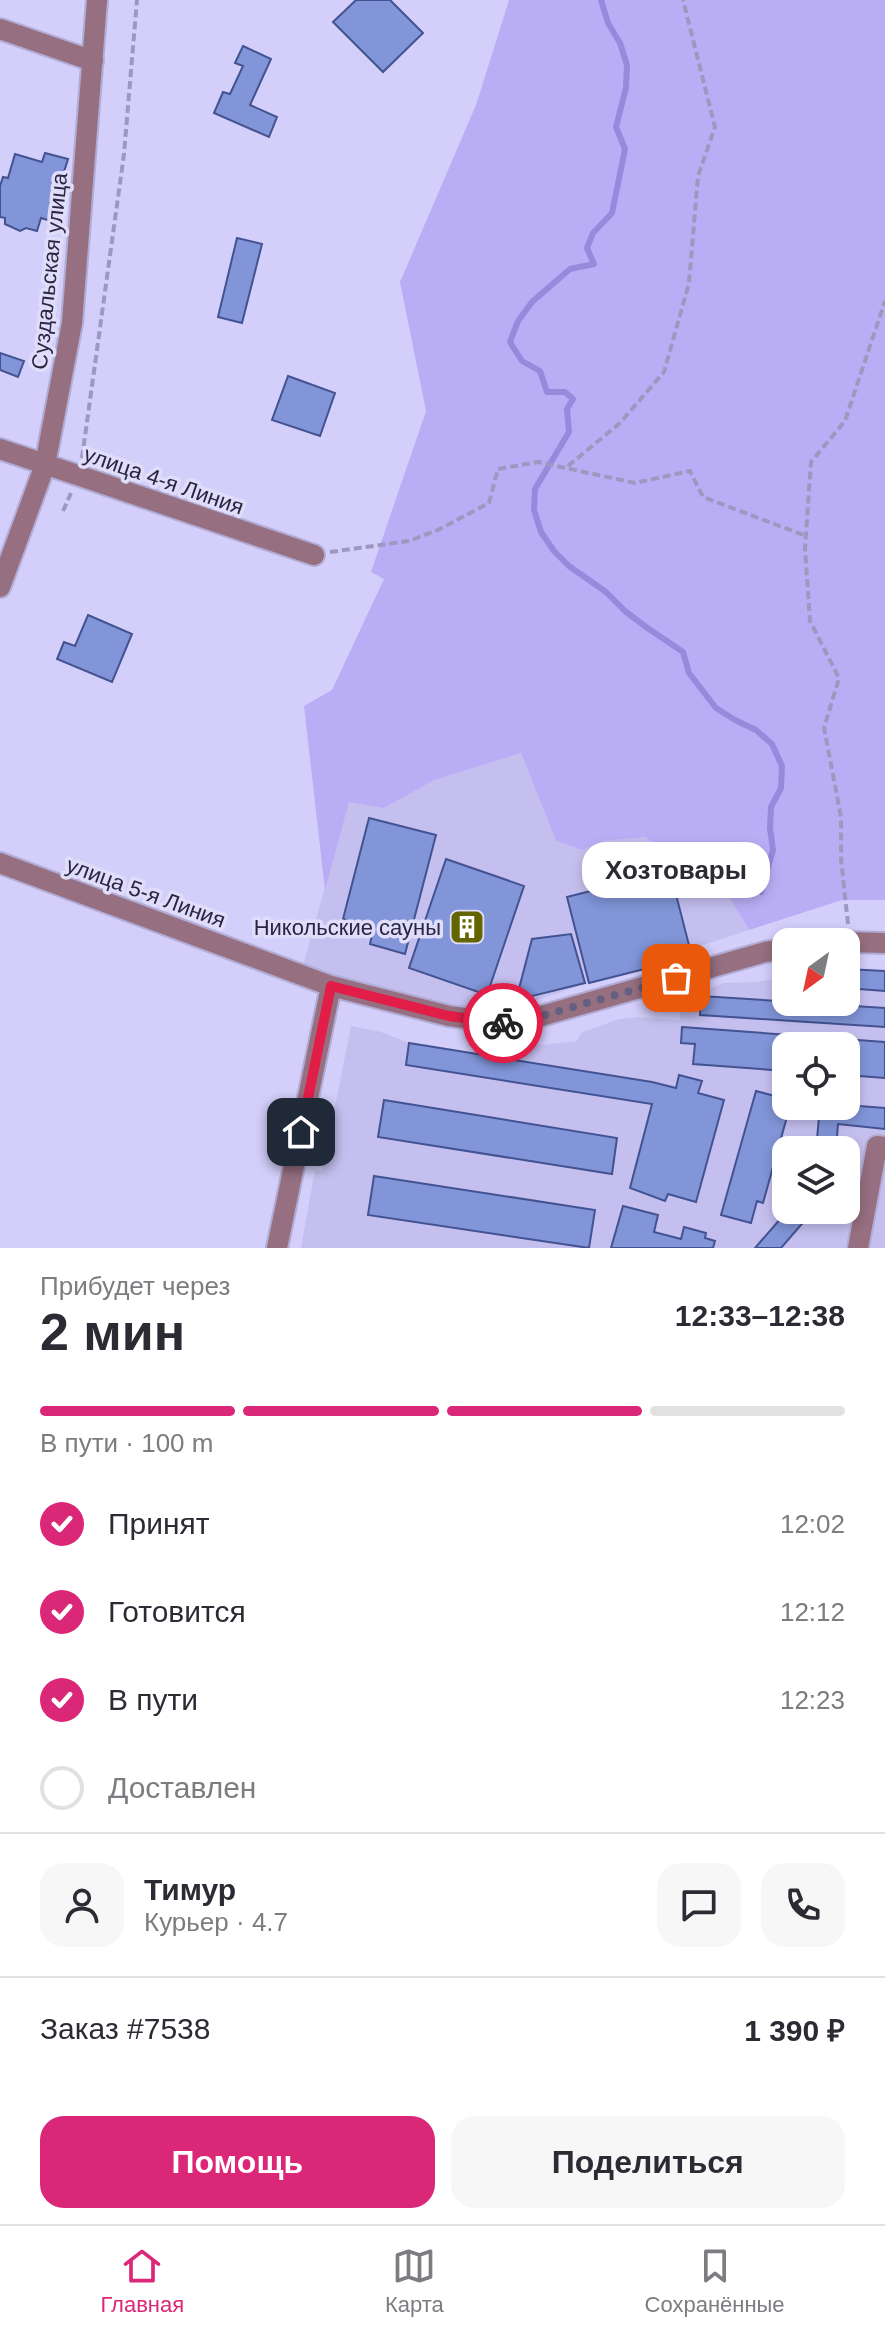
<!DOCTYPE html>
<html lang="ru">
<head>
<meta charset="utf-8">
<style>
	body { margin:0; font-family:Helvetica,sans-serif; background:#f7f7f7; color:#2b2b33; height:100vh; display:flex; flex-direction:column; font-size:30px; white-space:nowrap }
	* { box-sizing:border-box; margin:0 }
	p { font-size:26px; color:#7c7c81 }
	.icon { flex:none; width:44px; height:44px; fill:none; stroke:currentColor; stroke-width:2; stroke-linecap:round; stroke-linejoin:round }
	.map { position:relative; height:1248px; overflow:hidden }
	.details { display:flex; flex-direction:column; background:#fff; flex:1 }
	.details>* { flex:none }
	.needle { width:52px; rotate:213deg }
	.buttons { position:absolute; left:772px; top:928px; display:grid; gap:16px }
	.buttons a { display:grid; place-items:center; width:88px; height:88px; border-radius:16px; background:#fff; box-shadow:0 4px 12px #0003; font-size:40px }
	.pin { position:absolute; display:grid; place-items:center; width:68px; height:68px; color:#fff; margin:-34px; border-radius:16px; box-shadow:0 4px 12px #0006 }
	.courier { position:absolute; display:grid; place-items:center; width:80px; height:80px; margin:-40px; border:6px solid #e11d48; border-radius:50%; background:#fff; color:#222; box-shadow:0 2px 10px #0007 }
	.bubble { position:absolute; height:56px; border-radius:24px; background:#fff; box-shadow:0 4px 12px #0003; font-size:26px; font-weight:600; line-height:56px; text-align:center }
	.headline em { font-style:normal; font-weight:600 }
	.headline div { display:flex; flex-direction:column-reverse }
	.headline { display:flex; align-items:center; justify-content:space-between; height:136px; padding:0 40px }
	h1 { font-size:52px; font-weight:600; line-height:60px }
	.bar { display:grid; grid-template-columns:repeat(4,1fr); gap:12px 8px; align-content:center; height:96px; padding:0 40px }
	.bar i { height:10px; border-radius:6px; background:#e1e1e2 }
	.bar .current { background:#db2777 }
	.bar p { grid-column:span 4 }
	.line { display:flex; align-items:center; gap:20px; padding:0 40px; border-top:2px solid #e1e1e2 }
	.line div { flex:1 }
	.round { display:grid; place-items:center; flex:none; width:84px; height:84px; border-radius:24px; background:#f7f7f7 }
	ol { padding:0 40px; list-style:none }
	li { display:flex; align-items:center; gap:24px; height:88px }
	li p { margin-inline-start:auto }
	li .icon { padding:8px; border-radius:50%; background:#db2777; color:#fff; stroke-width:4 }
	li:last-child { color:#7c7c81 }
	li i { width:44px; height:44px; border:4px solid #e1e1e2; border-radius:50% }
	.cta { display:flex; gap:16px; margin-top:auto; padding:16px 40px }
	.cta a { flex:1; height:92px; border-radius:24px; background:#db2777; color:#fff; font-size:32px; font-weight:600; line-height:92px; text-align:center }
	.cta a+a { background:#f7f7f7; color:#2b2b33 }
	.menu { display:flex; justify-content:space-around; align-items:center; height:112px; border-top:2px solid #e1e1e2; background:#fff; font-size:22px; color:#7c7c81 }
	.menu a { display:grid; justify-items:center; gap:4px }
	.menu .current { color:#db2777 }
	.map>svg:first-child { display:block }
</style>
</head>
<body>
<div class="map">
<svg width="885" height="1248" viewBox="0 0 885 1248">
	<rect width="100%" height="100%" fill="#d3cefa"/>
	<!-- built -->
	<path fill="#c5bfef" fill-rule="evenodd" d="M 521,753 L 556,841 L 582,850 L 603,841 L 645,837 L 727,894 L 749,930 L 494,1014 L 302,969 L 349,801 L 384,808 L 434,779 Z
		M 846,969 L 885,971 L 885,1248 L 301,1248 L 315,1170 L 322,1171 L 351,1026 L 381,1032 L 409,1043 L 497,1057 L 498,1050 L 577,1041 L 581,1033 L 619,1019 L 637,1017 L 680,1020 L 681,1000 L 724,983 L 757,982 L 786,977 L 786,1002 L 846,1002 ZM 786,1046 L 846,1046 L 846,1106 L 786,1106 ZM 786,1150 L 846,1150 L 846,1210 L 786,1210 Z"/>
	<!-- green -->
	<path fill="#b9aef5" d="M 509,0 L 885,0 L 885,900 L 842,900 L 749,930 L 727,894 L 711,891 L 676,859 L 645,837 L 603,841 L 582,850 L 556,841 L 521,753 L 434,780 L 384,808 L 349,802 L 325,890 L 304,706 L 332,690 L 384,579 L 371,572 L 426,411 L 400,282 L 476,105 Z"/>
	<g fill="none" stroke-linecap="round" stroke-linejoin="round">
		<!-- stream -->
		<path stroke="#9789dc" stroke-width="6" d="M 601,0 L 608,23 L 620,43 L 627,65 L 626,88 L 616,127 L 625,149 L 612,213 L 593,233 L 587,248 L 594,264 L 570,269 L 532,302 L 518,321 L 510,342 L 522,361 L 540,371 L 547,392 L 565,392 L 573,399 L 567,409 L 569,432 L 535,489 L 534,510 L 541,532 L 554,551 L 569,566 L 606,592 L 625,611 L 646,627 L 683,652 L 689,673 L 716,708 L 735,720 L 756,730 L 772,744 L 782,766 L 781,788 L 771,807 L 770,828 L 773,850 L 761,892"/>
	</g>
	<!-- building -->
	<path fill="#8195d8" stroke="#435391" stroke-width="2" d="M 356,0 L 390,0 L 423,33 L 383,72 L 333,22 Z
		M 243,46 L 271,59 L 250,105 L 277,117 L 269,137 L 214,113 L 223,92 L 230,94 L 243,66 L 235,63 Z
		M 45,153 L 68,159 L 60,185 L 66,187 L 63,198 L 59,196 L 51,221 L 41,218 L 37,231 L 26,228 L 20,231 L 5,224 L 5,218 L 0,217 L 0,186 L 3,177 L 8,178 L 15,154 L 42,162 Z
		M 237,238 L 262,244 L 242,323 L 218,317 Z
		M 0,353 L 24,361 L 18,377 L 0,370 Z
		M 288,376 L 335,393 L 320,436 L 272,420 Z
		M 88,615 L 132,634 L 112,682 L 57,659 L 64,642 L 75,646 Z
		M 369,818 L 436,835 L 405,954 L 370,944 L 374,927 L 343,919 Z
		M 446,859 L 524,886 L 487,995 L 409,968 Z
		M 670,871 L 692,957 L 589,983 L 567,897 Z
		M 571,934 L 585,983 L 516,1000 L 532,939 Z
		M 846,969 L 885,971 L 885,991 L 846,988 Z
		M 701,996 L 885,1008 L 885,1027 L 700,1015 Z
		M 682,1027 L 885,1042 L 885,1078 L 846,1075 L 846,1046 L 786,1046 L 786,1071 L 693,1064 L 695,1044 L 681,1043 Z
		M 409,1043 L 652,1082 L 676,1088 L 679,1075 L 702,1081 L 698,1093 L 724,1100 L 696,1202 L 668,1194 L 665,1201 L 630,1188 L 652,1104 L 406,1065 Z
		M 756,1091 L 786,1099 L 786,1106 L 790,1106 L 763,1203 L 757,1201 L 751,1223 L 721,1215 Z
		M 384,1100 L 617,1138 L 612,1174 L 378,1137 Z
		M 846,1105 L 885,1108 L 885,1129 L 838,1124 L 836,1150 L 816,1150 L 820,1106 Z
		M 374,1176 L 595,1210 L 589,1248 L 368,1215 Z
		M 623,1206 L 658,1215 L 654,1232 L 681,1239 L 684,1227 L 706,1233 L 705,1238 L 715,1241 L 713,1248 L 611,1248 Z
		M 788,1210 L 814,1210 L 781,1248 L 755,1248 Z"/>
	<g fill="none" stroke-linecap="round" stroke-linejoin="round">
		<defs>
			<path id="minor" d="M 0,29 L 93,61
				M 0,449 L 314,555
				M 0,587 L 45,465 L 72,323 L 97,0
				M 0,863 L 331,986 L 449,1016 L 503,1023 L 527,1020 L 765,952 L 786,949
				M 846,942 L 885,943
				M 277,1248 L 331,986
				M 858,1248 L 877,1146 L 885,1147"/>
		</defs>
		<!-- minor casing -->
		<use href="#minor" stroke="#b1acd5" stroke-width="24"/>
		<!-- path -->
		<path stroke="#9d98bf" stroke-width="4" stroke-dasharray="8 4" stroke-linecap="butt" d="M 82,458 L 124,154 L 137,0
			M 568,466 L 620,423 L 664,372 L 689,283 L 698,176 L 715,127 L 683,0
			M 63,511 L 71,493
			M 330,552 L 409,541 L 438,530 L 489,503 L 498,469 L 538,462 L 635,483 L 690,471 L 703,497 L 806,536
			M 848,924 L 841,859 L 841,817 L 824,728 L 839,678 L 810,621 L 805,548 L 811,462 L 845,421 L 885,301"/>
		<!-- minor -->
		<use href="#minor" stroke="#966f80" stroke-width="20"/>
	</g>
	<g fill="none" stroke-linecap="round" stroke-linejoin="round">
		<!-- done -->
		<path stroke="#656082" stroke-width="8" stroke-dasharray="0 14.4" d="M 503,1023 L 527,1020 L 676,978"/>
		<!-- route -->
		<path stroke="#e11d48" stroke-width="10" d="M 301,1132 L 331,986 L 449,1016 L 503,1023"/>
	</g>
	<!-- icons -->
	<defs>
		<symbol id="building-square" viewBox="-11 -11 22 22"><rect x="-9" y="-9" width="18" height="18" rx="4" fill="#636500" stroke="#e0ddfb"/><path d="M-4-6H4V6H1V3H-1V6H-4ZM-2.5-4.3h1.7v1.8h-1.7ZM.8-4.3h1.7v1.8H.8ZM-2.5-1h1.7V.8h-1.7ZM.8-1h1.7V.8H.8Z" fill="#fff"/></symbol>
	</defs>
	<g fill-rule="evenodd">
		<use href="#building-square" x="447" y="907" width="40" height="40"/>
	</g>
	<g text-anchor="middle" stroke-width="7" stroke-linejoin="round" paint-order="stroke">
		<!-- street labels -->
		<g font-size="22" fill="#2a2541" stroke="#e0ddfb">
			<text transform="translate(49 271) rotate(-84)" y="8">Суздальская улица</text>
			<text transform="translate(164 480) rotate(19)" y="8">улица 4-я Линия</text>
			<text transform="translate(146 892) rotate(20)" y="8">улица 5-я Линия</text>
		</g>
		<!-- poi labels -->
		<g font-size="22" fill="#2a2541" stroke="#e0ddfb" text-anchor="end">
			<text x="441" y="935">Никольские сауны</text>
		</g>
	</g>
</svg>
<div class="buttons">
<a><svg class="needle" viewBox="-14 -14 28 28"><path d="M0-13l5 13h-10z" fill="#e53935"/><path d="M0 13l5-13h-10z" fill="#7c7c81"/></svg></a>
<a><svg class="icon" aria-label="locate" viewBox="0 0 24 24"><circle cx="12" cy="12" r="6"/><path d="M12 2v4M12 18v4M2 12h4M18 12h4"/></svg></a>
<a><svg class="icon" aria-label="layers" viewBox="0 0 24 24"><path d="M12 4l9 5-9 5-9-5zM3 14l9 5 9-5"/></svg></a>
</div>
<div class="pin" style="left:676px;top:978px;background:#ea580c"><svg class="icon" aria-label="bag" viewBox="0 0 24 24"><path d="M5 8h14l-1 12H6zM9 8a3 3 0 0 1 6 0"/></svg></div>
<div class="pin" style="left:301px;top:1132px;background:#1f2937"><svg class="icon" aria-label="home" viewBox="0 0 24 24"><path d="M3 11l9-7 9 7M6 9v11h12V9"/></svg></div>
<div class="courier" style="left:503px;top:1023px"><svg class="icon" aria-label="bike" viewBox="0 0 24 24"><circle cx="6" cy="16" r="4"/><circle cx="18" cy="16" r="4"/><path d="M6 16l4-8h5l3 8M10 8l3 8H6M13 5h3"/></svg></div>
<div class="bubble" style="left:582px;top:842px;width:188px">Хозтовары</div>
</div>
<section class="details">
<div class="headline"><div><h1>2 мин</h1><p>Прибудет через</p></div><em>12:33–12:38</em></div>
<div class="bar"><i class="current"></i><i class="current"></i><i class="current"></i><i></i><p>В пути · 100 m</p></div>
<ol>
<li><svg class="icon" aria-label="check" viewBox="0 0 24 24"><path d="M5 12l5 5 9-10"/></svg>Принят<p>12:02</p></li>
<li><svg class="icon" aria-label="check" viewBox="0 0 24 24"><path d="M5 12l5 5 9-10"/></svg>Готовится<p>12:12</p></li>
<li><svg class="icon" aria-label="check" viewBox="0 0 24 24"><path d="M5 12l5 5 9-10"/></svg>В пути<p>12:23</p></li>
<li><i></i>Доставлен</li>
</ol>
<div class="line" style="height:144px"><a class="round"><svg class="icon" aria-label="person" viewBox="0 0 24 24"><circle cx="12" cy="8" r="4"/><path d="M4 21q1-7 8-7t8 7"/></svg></a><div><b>Тимур</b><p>Курьер · 4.7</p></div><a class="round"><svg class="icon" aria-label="chat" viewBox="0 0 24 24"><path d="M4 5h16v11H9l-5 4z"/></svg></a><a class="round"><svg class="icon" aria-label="phone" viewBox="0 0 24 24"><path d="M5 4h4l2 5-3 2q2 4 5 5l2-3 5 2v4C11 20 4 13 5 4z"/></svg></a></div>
<div class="line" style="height:104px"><div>Заказ #7538</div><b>1 390 ₽</b></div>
<div class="cta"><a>Помощь</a><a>Поделиться</a></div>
</section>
<nav class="menu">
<a class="current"><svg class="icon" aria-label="home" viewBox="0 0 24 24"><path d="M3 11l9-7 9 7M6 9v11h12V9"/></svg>Главная</a>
<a><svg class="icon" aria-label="map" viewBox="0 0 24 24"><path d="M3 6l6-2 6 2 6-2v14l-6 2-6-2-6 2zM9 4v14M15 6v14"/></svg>Карта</a>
<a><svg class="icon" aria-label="saved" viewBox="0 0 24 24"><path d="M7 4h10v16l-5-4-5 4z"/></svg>Сохранённые</a>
</nav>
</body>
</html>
